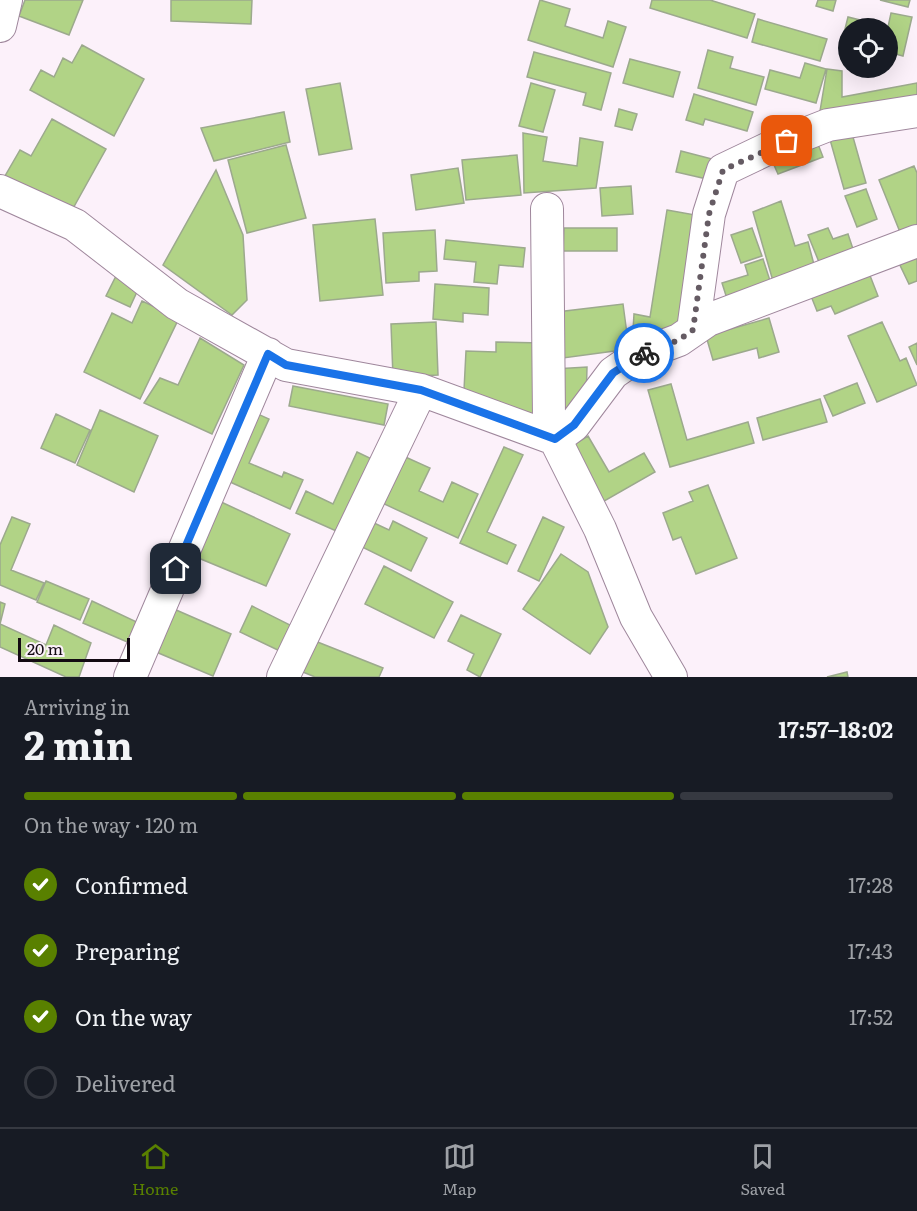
<!DOCTYPE html>
<html lang="en">
<head>
<meta charset="utf-8">
<style>
	body { margin:0; font-family:Literata,serif; background:#242831; color:#f1f3f6; height:100vh; display:flex; flex-direction:column; font-size:22px; white-space:nowrap }
	* { box-sizing:border-box; margin:0 }
	p { font-size:20px; color:#9ea1a6 }
	.icon { flex:none; width:33px; height:33px; fill:none; stroke:currentColor; stroke-width:2; stroke-linecap:round; stroke-linejoin:round }
	.map { position:relative; height:677px; overflow:hidden }
	.drawer { display:flex; flex-direction:column; background:#171b24; flex:1 }
	.drawer>* { flex:none }
	.buttons { position:absolute; left:838px; top:18px; display:grid; gap:12px }
	.buttons a { display:grid; place-items:center; width:60px; height:60px; border-radius:50%; background:#171b24; box-shadow:0 6px 24px #0002; font-size:30px }
	.scale { position:absolute; left:18px; bottom:15px; width:112px; box-sizing:border-box; padding-left:6px; border:3px solid #130a12; border-top:0; font-size:16px; line-height:21px; white-space:nowrap; color:#130a12; -webkit-text-stroke:4px #fcf1fa; paint-order:stroke }
	.pin { position:absolute; display:grid; place-items:center; width:51px; height:51px; color:#fff; margin:-26px; border-radius:12px; box-shadow:0 3px 9px #0006 }
	.courier { position:absolute; display:grid; place-items:center; width:60px; height:60px; margin:-30px; border:4px solid #1a73e8; border-radius:50%; background:#fff; color:#222; box-shadow:0 2px 8px #0007 }
	.head em { font-style:normal; font-weight:700 }
	.head div { display:flex; flex-direction:column-reverse }
	.head { display:flex; align-items:center; justify-content:space-between; height:102px; padding:0 24px }
	h1 { font-size:39px; font-weight:700; line-height:45px }
	.bar { display:grid; grid-template-columns:repeat(4,1fr); gap:9px 6px; align-content:center; height:72px; padding:0 24px }
	.bar i { height:8px; border-radius:4px; background:#363941 }
	.bar .selected { background:#598000 }
	.bar p { grid-column:span 4 }
	ol { padding:0 24px; list-style:none }
	li { display:flex; align-items:center; gap:18px; height:66px }
	li p { margin-inline-start:auto }
	li .icon { padding:6px; border-radius:50%; background:#598000; color:#fff; stroke-width:4 }
	li:last-child { color:#9ea1a6 }
	li i { width:33px; height:33px; border:3px solid #363941; border-radius:50% }
	.menu { display:flex; justify-content:space-around; align-items:center; height:84px; border-top:2px solid #363941; background:#171b24; font-size:16px; color:#9ea1a6 }
	.menu a { display:grid; justify-items:center; gap:3px }
	.menu .selected { color:#598000 }
	.map>svg:first-child { display:block }
</style>
</head>
<body>
<div class="map">
<svg width="917" height="677" viewBox="0 0 917 677">
	<rect width="100%" height="100%" fill="#fcf1fa"/>
	<!-- building -->
	<path fill="#b1d386" stroke="#9ca98d" stroke-width="1.5" d="M 25,0 L 83,0 L 69,35 L 19,16 Z
		M 171,0 L 252,0 L 251,24 L 171,21 Z
		M 540,0 L 570,9 L 565,26 L 603,38 L 608,21 L 626,27 L 613,67 L 528,40 Z
		M 652,0 L 710,0 L 755,14 L 747,38 L 650,8 Z
		M 818,0 L 836,0 L 833,11 L 816,6 Z
		M 880,0 L 910,0 L 908,7 Z
		M 891,13 L 912,17 L 903,56 L 888,52 L 888,28 L 849,28 L 849,43 L 842,41 L 848,17 L 888,27 Z
		M 758,19 L 827,39 L 820,61 L 752,42 Z
		M 82,45 L 144,79 L 114,136 L 30,90 L 41,70 L 54,77 L 63,58 L 72,63 Z
		M 708,50 L 733,57 L 730,68 L 764,77 L 756,105 L 698,88 Z
		M 534,52 L 611,73 L 601,110 L 583,105 L 586,93 L 527,77 Z
		M 630,59 L 680,72 L 673,97 L 623,83 Z
		M 805,63 L 826,69 L 816,103 L 765,89 L 770,70 L 800,78 Z
		M 827,69 L 842,71 L 842,97 L 917,83 L 917,105 L 818,123 Z
		M 340,83 L 352,149 L 319,155 L 306,89 Z
		M 531,83 L 555,90 L 543,132 L 519,126 Z
		M 694,94 L 753,112 L 747,131 L 705,119 L 703,125 L 686,120 Z
		M 619,109 L 637,114 L 632,130 L 615,126 Z
		M 284,112 L 290,142 L 214,161 L 201,128 Z
		M 52,119 L 106,149 L 71,212 L 5,176 L 20,150 L 31,156 Z
		M 851,130 L 866,183 L 844,189 L 829,136 Z
		M 523,133 L 547,137 L 543,161 L 577,166 L 580,138 L 603,142 L 596,188 L 524,193 Z
		M 816,139 L 823,157 L 778,174 L 770,156 Z
		M 286,145 L 306,218 L 247,233 L 228,160 Z
		M 681,151 L 712,159 L 707,179 L 676,172 Z
		M 517,155 L 521,195 L 466,200 L 462,160 Z
		M 914,166 L 917,173 L 917,237 L 904,242 L 879,180 Z
		M 458,168 L 464,203 L 416,210 L 411,175 Z
		M 216,170 L 243,235 L 247,300 L 232,315 L 163,265 Z
		M 631,186 L 633,214 L 602,216 L 600,188 Z
		M 866,189 L 877,219 L 857,227 L 845,196 Z
		M 781,201 L 795,246 L 808,242 L 816,272 L 775,288 L 753,212 Z
		M 667,210 L 701,216 L 681,327 L 632,347 L 634,314 L 650,317 Z
		M 375,219 L 383,295 L 320,301 L 313,225 Z
		M 564,228 L 617,228 L 617,251 L 563,251 Z
		M 752,228 L 762,256 L 741,263 L 731,235 Z
		M 828,228 L 833,239 L 848,234 L 855,255 L 821,267 L 808,235 Z
		M 435,230 L 437,271 L 419,272 L 419,281 L 386,283 L 383,233 Z
		M 446,240 L 525,248 L 523,267 L 499,265 L 497,284 L 474,282 L 476,262 L 444,259 Z
		M 917,252 L 917,281 L 909,284 L 898,261 Z
		M 763,259 L 773,290 L 729,305 L 722,283 L 748,275 L 745,265 Z
		M 118,272 L 141,283 L 130,307 L 106,296 Z
		M 869,273 L 878,296 L 835,314 L 831,306 L 817,311 L 811,296 Z
		M 435,284 L 489,288 L 488,315 L 463,313 L 463,322 L 433,319 Z
		M 142,301 L 179,318 L 140,399 L 84,372 L 112,313 L 132,323 Z
		M 623,304 L 629,349 L 563,358 L 557,312 Z
		M 769,318 L 779,352 L 759,358 L 757,348 L 713,360 L 706,336 Z
		M 436,322 L 438,375 L 393,377 L 391,324 Z
		M 882,322 L 900,361 L 906,358 L 917,385 L 877,402 L 848,336 Z
		M 200,338 L 244,365 L 212,434 L 144,403 L 160,378 L 178,385 Z
		M 496,342 L 542,343 L 539,420 L 464,390 L 466,351 L 496,352 Z
		M 917,343 L 917,365 L 909,347 Z
		M 587,367 L 586,404 L 556,410 L 554,369 Z
		M 857,383 L 865,403 L 833,416 L 824,396 Z
		M 671,384 L 687,440 L 748,422 L 754,443 L 670,467 L 648,390 Z
		M 293,386 L 388,404 L 384,425 L 289,406 Z
		M 820,399 L 827,422 L 763,440 L 757,418 Z
		M 100,410 L 158,436 L 134,492 L 77,465 Z
		M 249,410 L 269,419 L 249,463 L 282,477 L 284,472 L 303,480 L 290,509 L 219,477 Z
		M 56,414 L 90,430 L 75,463 L 41,448 Z
		M 588,436 L 609,472 L 644,453 L 655,472 L 599,504 L 567,449 Z
		M 504,447 L 523,455 L 487,532 L 516,545 L 507,564 L 460,543 Z
		M 357,452 L 376,461 L 343,534 L 296,513 L 306,491 L 333,504 Z
		M 401,455 L 430,468 L 419,491 L 443,502 L 452,482 L 478,494 L 458,538 L 380,502 Z
		M 708,485 L 737,558 L 696,574 L 681,537 L 673,540 L 663,513 L 693,501 L 689,492 Z
		M 219,501 L 290,534 L 266,586 L 196,557 Z
		M 12,517 L 30,524 L 11,570 L 44,583 L 36,600 L 0,585 L 0,545 Z
		M 543,517 L 564,527 L 539,581 L 518,571 Z
		M 393,521 L 427,538 L 411,571 L 360,546 L 372,522 L 389,530 Z
		M 561,554 L 588,572 L 608,627 L 590,654 L 523,609 Z
		M 384,566 L 453,602 L 434,638 L 365,604 Z
		M 46,581 L 89,599 L 80,620 L 37,602 Z
		M 92,601 L 141,624 L 132,644 L 83,623 Z
		M 0,602 L 5,604 L 0,624 L 46,645 L 54,625 L 91,643 L 79,677 L 66,677 L 0,647 Z
		M 167,606 L 231,634 L 213,676 L 149,649 Z
		M 252,606 L 296,628 L 284,653 L 240,632 Z
		M 461,615 L 501,634 L 480,677 L 467,670 L 474,654 L 448,641 Z
		M 315,641 L 383,668 L 379,677 L 315,677 L 303,672 Z
		M 847,672 L 848,677 L 827,677 Z"/>
	<g fill="none" stroke-linecap="round" stroke-linejoin="round">
		<defs>
			<path id="street" d="M 0,26 L 6,0
				M 0,191 L 75,225 L 177,304 L 286,365 L 421,390 L 555,439
				M 547,209 L 549,418 L 555,439 L 600,529 L 636,617 L 671,677
				M 693,330 L 709,214 L 723,170 L 767,149 L 828,125 L 917,111
				M 555,439 L 574,425 L 613,373 L 639,355 L 679,340 L 708,320 L 917,241
				M 130,677 L 268,354
				M 283,677 L 421,390"/>
		</defs>
		<!-- street casing -->
		<use href="#street" stroke="#9f879c" stroke-width="34"/>
		<!-- street -->
		<use href="#street" stroke="#fff" stroke-width="32"/>
	</g>
	<g fill="none" stroke-linecap="round" stroke-linejoin="round">
		<!-- done -->
		<path stroke="#655b63" stroke-width="6" stroke-dasharray="0 10.8" d="M 644,353 L 679,340 L 693,330 L 709,214 L 723,170 L 787,141"/>
		<!-- route -->
		<path stroke="#1a73e8" stroke-width="8" d="M 176,569 L 268,354 L 286,365 L 421,390 L 555,439 L 574,425 L 613,373 L 644,353"/>
	</g>
</svg>
<div class="buttons">
<a><svg class="icon" aria-label="locate" viewBox="0 0 24 24"><circle cx="12" cy="12" r="6"/><path d="M12 2v4M12 18v4M2 12h4M18 12h4"/></svg></a>
</div>
<div class="scale">20 m</div>
<div class="pin" style="left:787px;top:141px;background:#ea580c"><svg class="icon" aria-label="bag" viewBox="0 0 24 24"><path d="M5 8h14l-1 12H6zM9 8a3 3 0 0 1 6 0"/></svg></div>
<div class="pin" style="left:176px;top:569px;background:#1f2937"><svg class="icon" aria-label="home" viewBox="0 0 24 24"><path d="M3 11l9-7 9 7M6 9v11h12V9"/></svg></div>
<div class="courier" style="left:644px;top:353px"><svg class="icon" aria-label="bike" viewBox="0 0 24 24"><circle cx="6" cy="16" r="4"/><circle cx="18" cy="16" r="4"/><path d="M6 16l4-8h5l3 8M10 8l3 8H6M13 5h3"/></svg></div>
</div>
<section class="drawer">
<div class="head"><div><h1>2 min</h1><p>Arriving in</p></div><em>17:57–18:02</em></div>
<div class="bar"><i class="selected"></i><i class="selected"></i><i class="selected"></i><i></i><p>On the way · 120 m</p></div>
<ol>
<li><svg class="icon" aria-label="check" viewBox="0 0 24 24"><path d="M5 12l5 5 9-10"/></svg>Confirmed<p>17:28</p></li>
<li><svg class="icon" aria-label="check" viewBox="0 0 24 24"><path d="M5 12l5 5 9-10"/></svg>Preparing<p>17:43</p></li>
<li><svg class="icon" aria-label="check" viewBox="0 0 24 24"><path d="M5 12l5 5 9-10"/></svg>On the way<p>17:52</p></li>
<li><i></i>Delivered</li>
</ol>
</section>
<nav class="menu">
<a class="selected"><svg class="icon" aria-label="home" viewBox="0 0 24 24"><path d="M3 11l9-7 9 7M6 9v11h12V9"/></svg>Home</a>
<a><svg class="icon" aria-label="map" viewBox="0 0 24 24"><path d="M3 6l6-2 6 2 6-2v14l-6 2-6-2-6 2zM9 4v14M15 6v14"/></svg>Map</a>
<a><svg class="icon" aria-label="saved" viewBox="0 0 24 24"><path d="M7 4h10v16l-5-4-5 4z"/></svg>Saved</a>
</nav>
</body>
</html>
